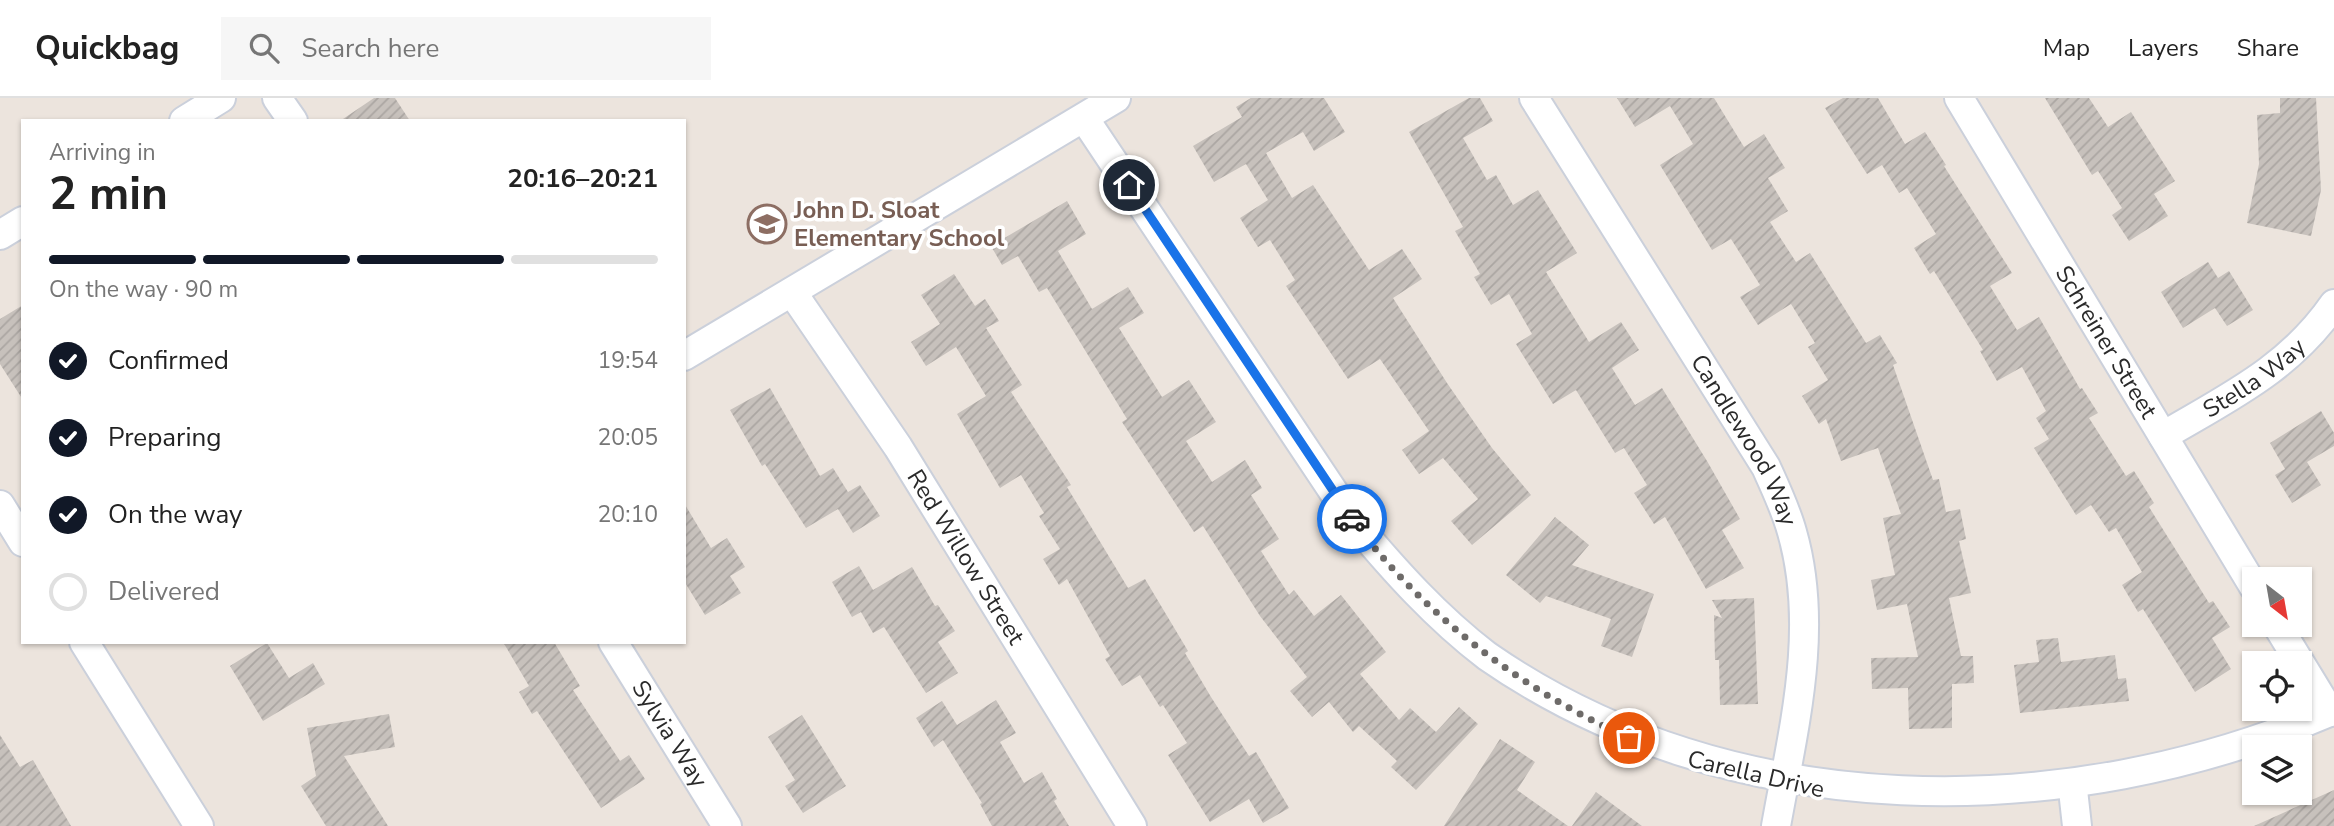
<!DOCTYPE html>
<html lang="en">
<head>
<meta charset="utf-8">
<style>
	body { margin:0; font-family:"Nunito Sans",sans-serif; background:#f6f6f6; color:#222; height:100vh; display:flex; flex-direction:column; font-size:26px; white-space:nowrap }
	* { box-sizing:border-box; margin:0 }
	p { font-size:23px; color:#767676 }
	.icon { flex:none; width:38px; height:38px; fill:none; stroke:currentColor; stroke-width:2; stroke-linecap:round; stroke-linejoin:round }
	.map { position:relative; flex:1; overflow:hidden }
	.side { position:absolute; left:21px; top:21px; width:665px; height:525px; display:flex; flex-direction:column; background:#fff; border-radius:0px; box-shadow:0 2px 5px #0004 }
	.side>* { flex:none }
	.needle { width:46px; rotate:149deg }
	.tools { position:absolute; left:2242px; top:469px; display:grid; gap:14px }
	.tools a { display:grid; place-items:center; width:70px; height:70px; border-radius:0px; background:#fff; box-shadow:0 2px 5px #0004; font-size:35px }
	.pin { position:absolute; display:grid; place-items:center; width:60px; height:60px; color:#fff; margin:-30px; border:4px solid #fff; border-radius:50%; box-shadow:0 2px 7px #0007 }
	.courier { position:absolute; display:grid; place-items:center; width:70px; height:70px; margin:-35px; border:5px solid #1a73e8; border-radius:50%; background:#fff; color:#222; box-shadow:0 2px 9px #0007 }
	.headline em { font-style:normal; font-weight:700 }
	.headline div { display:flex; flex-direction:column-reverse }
	.headline { display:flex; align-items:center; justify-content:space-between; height:119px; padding:0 28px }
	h1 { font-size:46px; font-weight:700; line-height:52px }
	.bar { display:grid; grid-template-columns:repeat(4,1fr); gap:10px 7px; align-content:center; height:84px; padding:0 28px }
	.bar i { height:9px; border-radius:5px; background:#e0e0e0 }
	.bar .selected { background:#111827 }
	.bar p { grid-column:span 4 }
	ol { padding:0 28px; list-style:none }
	li { display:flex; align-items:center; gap:21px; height:77px }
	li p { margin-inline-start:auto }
	li .icon { padding:7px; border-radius:50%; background:#111827; color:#fff; stroke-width:4 }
	li:last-child { color:#767676 }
	li i { width:38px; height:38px; border:4px solid #e0e0e0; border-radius:50% }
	header { display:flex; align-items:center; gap:42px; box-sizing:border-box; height:98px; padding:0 35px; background:#fff; border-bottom:2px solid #e0e0e0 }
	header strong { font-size:33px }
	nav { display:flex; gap:38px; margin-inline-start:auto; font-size:24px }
	.search { width:490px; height:63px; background:#f6f6f6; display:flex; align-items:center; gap:18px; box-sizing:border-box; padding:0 24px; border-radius:0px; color:#767676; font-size:26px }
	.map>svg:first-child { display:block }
</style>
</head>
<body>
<header>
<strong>Quickbag</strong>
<div class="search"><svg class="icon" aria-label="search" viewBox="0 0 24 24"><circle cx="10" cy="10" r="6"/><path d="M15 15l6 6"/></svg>Search here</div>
<nav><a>Map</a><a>Layers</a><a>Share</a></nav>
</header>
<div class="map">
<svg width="2334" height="728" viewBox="0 0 2334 728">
	<defs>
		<pattern id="building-hatch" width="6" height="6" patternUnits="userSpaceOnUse" patternTransform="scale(1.75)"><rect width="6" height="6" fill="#c7c1bc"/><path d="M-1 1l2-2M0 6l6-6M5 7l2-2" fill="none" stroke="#aba6a2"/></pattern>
	</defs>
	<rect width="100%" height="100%" fill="#ece4dd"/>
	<!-- building -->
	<path fill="url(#building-hatch)" d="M 374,0 L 395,0 L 410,23 L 340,23 Z
		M 1251,0 L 1324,0 L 1345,34 L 1314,53 L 1303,34 L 1266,55 L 1292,100 L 1313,87 L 1369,172 L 1402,151 L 1422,181 L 1393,200 L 1447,285 L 1492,350 L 1531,397 L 1472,447 L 1451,423 L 1478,401 L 1443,360 L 1419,376 L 1402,352 L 1429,333 L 1380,261 L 1348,281 L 1286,188 L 1295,182 L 1270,142 L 1258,149 L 1240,120 L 1268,102 L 1246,66 L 1214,84 L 1193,48 L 1242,19 L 1236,9 Z
		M 1469,0 L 1480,0 L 1493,23 L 1463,40 L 1487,82 L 1496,77 L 1513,107 L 1538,92 L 1577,155 L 1546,174 L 1589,244 L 1621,224 L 1639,252 L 1612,270 L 1635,307 L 1662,290 L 1707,363 L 1740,421 L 1722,432 L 1744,470 L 1706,491 L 1665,419 L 1654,426 L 1634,395 L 1647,387 L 1624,350 L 1615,355 L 1576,292 L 1553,306 L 1516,246 L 1532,236 L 1509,196 L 1491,207 L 1474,179 L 1480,176 L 1455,133 L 1463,129 L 1409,34 Z
		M 1617,0 L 1714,0 L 1744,49 L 1764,36 L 1785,70 L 1768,80 L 1788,113 L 1770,124 L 1796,164 L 1810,155 L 1866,245 L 1880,237 L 1897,265 L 1893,267 L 1933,382 L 1939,381 L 1946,414 L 1960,411 L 1966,441 L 1959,443 L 1971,495 L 1949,500 L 1961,558 L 1973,558 L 1974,585 L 1952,586 L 1952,630 L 1909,631 L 1908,590 L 1872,591 L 1871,560 L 1918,559 L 1907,506 L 1877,512 L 1871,482 L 1895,477 L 1883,420 L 1901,416 L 1878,350 L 1841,363 L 1826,321 L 1819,326 L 1802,298 L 1828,282 L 1808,249 L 1815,245 L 1791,206 L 1758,227 L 1740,199 L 1760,187 L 1731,141 L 1712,152 L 1660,67 L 1693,46 L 1670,8 L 1635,29 Z
		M 1843,0 L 1878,0 L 1905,46 L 1925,34 L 1946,67 L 1944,68 L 2012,175 L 1990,188 L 2017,232 L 2039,219 L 2080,291 L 2082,290 L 2098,315 L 2089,320 L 2126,378 L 2134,373 L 2154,405 L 2149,409 L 2209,505 L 2213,503 L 2230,529 L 2212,540 L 2231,571 L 2195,594 L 2143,511 L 2138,514 L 2122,487 L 2142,474 L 2116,430 L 2109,434 L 2091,407 L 2076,417 L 2034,350 L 2049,341 L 2036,320 L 2046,313 L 2022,269 L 1997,283 L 1980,253 L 1983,252 L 1934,173 L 1930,176 L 1914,150 L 1936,136 L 1907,90 L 1899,95 L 1882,67 L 1867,76 L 1825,10 Z
		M 2045,0 L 2089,0 L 2108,29 L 2131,14 L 2175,83 L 2154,96 L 2168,118 L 2129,143 L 2112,117 L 2122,110 L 2098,73 L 2092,77 Z
		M 2280,0 L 2316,0 L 2321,92 L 2311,138 L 2247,125 L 2259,66 L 2257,17 L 2280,15 Z
		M 1067,103 L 1086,136 L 1058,153 L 1092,211 L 1128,189 L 1144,215 L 1119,230 L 1162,299 L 1189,282 L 1216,324 L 1186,343 L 1212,384 L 1245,362 L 1262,390 L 1251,397 L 1279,441 L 1261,453 L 1289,497 L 1294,492 L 1314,518 L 1341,497 L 1386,554 L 1360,576 L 1399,622 L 1410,610 L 1436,634 L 1459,609 L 1478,626 L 1416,692 L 1391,669 L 1397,663 L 1359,628 L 1353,634 L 1329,604 L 1312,619 L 1290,593 L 1307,579 L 1260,518 L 1203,428 L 1194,434 L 1122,324 L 1127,321 L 1047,190 L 1039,194 L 1018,158 L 1002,167 L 991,148 Z
		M 2208,164 L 2218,180 L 2229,173 L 2253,212 L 2227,228 L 2215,210 L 2183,230 L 2161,194 Z
		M 954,176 L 975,208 L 985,201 L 999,223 L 986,230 L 1022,287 L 1011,294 L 1071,387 L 1067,389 L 1128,490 L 1145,481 L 1188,553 L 1185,555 L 1211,599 L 1249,658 L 1256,654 L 1289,710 L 1263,725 L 1249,701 L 1210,724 L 1168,657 L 1187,645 L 1163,607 L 1160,609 L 1140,577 L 1122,588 L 1105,561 L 1110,558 L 1067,481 L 1059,487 L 1043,461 L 1060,451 L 1039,418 L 1044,415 L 1021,377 L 1000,390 L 957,316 L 986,298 L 956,249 L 926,268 L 911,244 L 940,226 L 921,197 Z
		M 23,207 L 23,302 L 0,266 L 0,221 Z
		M 770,290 L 820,378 L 833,370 L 848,394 L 860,387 L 880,418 L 853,435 L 838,411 L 806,430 L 765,366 L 762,368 L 730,312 Z
		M 2321,313 L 2334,335 L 2334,348 L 2307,364 L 2321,387 L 2292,405 L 2275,377 L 2285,371 L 2270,345 Z
		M 684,405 L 711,450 L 727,440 L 745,469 L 730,478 L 741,495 L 705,517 L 684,483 Z
		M 1555,419 L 1589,447 L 1572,467 L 1654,496 L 1632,559 L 1601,548 L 1611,521 L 1546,498 L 1540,505 L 1506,477 Z
		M 859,468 L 873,492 L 912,469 L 935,508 L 938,507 L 955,533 L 938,544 L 958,575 L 926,595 L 884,529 L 873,535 L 861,514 L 852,519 L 832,484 Z
		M 1754,500 L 1758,606 L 1720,607 L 1719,562 L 1715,562 L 1714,517 L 1722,520 L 1712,502 Z
		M 2058,540 L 2061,564 L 2115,557 L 2118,581 L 2126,580 L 2129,603 L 2020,615 L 2014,567 L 2039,564 L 2036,542 Z
		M 503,544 L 554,544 L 580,588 L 573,592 L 620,663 L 629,657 L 645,681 L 601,710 L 537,613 L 532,616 L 519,594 L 529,588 Z
		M 267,545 L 289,580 L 313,565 L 325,586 L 263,623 L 230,568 Z
		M 996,602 L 1016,635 L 1000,644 L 1024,685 L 1042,674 L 1057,701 L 1054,703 L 1069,728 L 992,728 L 980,706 L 982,705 L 943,642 L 934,649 L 916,620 L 942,603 L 957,627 Z
		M 389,616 L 395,649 L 344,658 L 388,728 L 326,728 L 301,688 L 316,678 L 307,630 Z
		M 802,617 L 846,688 L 803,715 L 785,688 L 795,682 L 768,639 Z
		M 0,637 L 20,669 L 33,662 L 71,728 L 0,728 Z
		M 1500,641 L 1535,664 L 1517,692 L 1568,728 L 1444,728 Z
		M 2334,692 L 2334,728 L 2254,728 Z
		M 1596,694 L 1642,728 L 1572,728 Z"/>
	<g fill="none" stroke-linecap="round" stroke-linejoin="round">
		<defs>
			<g id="minor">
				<path d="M 277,0 L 293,23"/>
				<path id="s1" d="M 1534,0 L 1766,369 C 1776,391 1786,412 1792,434 C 1820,531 1793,632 1776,728"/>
				<path id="s2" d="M 1959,0 L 2254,489"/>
				<path d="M 1084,20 L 1353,423 C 1394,472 1436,519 1487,558 C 1732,728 2065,728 2334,612"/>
				<path d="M 184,23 L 221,0"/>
				<path d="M 0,137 L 23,123"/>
				<path id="s3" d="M 792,194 L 898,349 L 1132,728"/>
				<path d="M 684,258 L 1116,0"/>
				<path id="s4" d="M 2163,338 C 2229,299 2289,271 2334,206"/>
				<path d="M 0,407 L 23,444"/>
				<path d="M 2277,527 L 2330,614"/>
				<path d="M 84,544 L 199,728"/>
				<path id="s5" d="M 613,544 L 727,728"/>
				<path d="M 2073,692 L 2077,728"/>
			</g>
		</defs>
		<!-- minor casing -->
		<use href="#minor" stroke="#cbd0db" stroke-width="32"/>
		<!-- minor -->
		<use href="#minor" stroke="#fff" stroke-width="28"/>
	</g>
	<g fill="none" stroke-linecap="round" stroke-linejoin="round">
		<!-- done -->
		<path stroke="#6e6b69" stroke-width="7" stroke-dasharray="0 12.6" d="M 1352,421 C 1423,517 1520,591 1629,640"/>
		<!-- route -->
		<path stroke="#1a73e8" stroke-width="9" d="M 1129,87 L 1352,421"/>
	</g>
	<!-- icons -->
	<defs>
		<symbol id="school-ring" viewBox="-11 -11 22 22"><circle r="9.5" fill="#fff" stroke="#8d6e63" stroke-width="1.5"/><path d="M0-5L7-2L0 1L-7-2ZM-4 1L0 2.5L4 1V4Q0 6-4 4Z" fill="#8d6e63"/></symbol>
	</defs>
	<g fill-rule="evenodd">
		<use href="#school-ring" x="745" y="104" width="44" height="44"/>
	</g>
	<g text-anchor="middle" stroke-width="7" stroke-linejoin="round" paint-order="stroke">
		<!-- education labels -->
		<g font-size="24" font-weight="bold" fill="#785e54" stroke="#fff" text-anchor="start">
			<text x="794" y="120">John D. Sloat<tspan x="794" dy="28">Elementary School</tspan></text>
		</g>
		<!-- street labels -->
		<g font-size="24" fill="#2a2a2a" stroke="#fff">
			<text dy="8" stroke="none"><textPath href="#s2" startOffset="285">Schreiner Street</textPath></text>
			<text dy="8" stroke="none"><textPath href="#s4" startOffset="108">Stella Way</textPath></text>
			<text dy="8" stroke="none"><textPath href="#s1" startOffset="402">Candlewood Way</textPath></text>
			<text dy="8" stroke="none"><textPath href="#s3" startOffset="317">Red Willow Street</textPath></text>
			<text dy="8" stroke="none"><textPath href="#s5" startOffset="108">Sylvia Way</textPath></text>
			<text transform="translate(1756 676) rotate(13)" y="8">Carella Drive</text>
		</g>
	</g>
</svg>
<div class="tools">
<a><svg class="needle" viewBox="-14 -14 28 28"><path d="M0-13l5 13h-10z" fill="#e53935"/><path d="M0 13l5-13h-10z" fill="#767676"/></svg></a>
<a><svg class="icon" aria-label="locate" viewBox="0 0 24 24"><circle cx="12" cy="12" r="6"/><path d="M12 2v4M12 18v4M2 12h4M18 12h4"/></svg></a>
<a><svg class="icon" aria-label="layers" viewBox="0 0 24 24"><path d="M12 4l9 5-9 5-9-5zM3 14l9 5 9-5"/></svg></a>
</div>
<div class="pin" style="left:1629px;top:640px;background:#ea580c"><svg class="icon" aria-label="bag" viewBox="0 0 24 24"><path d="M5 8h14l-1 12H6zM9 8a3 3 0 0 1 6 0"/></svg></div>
<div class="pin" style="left:1129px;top:87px;background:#1f2937"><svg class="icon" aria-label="home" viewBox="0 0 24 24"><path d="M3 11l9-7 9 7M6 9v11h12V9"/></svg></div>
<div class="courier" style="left:1352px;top:421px"><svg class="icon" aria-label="car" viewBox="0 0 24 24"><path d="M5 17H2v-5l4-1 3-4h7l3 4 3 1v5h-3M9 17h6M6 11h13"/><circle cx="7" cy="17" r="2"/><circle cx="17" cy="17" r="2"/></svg></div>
<section class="side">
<div class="headline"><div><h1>2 min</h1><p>Arriving in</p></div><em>20:16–20:21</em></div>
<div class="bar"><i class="selected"></i><i class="selected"></i><i class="selected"></i><i></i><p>On the way · 90 m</p></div>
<ol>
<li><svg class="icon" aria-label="check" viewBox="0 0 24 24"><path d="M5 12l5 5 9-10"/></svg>Confirmed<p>19:54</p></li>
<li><svg class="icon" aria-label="check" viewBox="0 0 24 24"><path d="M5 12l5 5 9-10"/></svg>Preparing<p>20:05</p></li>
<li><svg class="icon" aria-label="check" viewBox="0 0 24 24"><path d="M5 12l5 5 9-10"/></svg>On the way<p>20:10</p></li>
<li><i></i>Delivered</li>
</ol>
</section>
</div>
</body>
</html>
